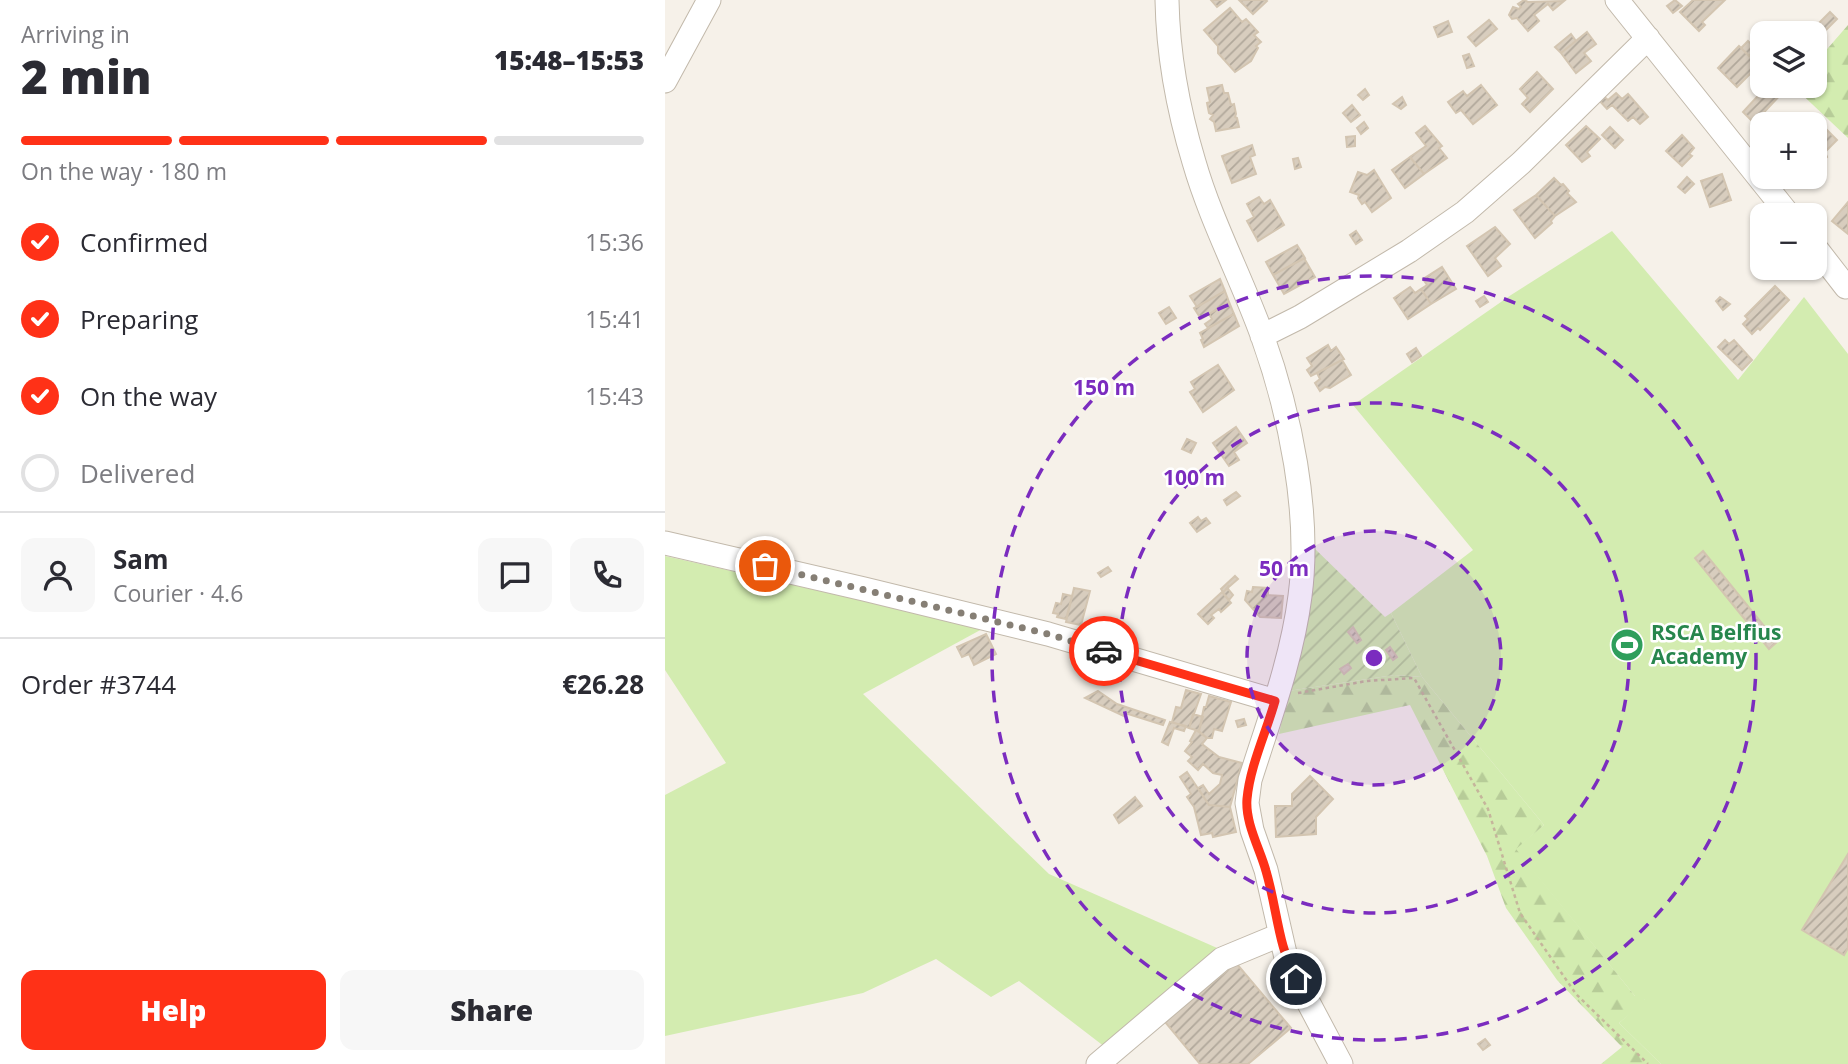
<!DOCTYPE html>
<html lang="en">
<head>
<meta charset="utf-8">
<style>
	body { margin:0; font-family:"Open Sans",sans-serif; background:#f7f7f7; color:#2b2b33; height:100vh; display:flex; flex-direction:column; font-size:26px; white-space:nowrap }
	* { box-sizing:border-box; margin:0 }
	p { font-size:23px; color:#7c7c81 }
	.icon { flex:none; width:38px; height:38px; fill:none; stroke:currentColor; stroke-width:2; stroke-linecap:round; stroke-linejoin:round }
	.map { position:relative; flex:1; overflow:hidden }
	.details { display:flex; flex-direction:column; background:#fff; width:665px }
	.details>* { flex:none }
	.buttons { position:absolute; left:1085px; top:21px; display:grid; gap:14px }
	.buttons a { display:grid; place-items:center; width:77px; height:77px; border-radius:14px; background:#fff; box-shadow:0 2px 5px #0004; font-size:35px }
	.pin { position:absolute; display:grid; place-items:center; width:60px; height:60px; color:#fff; margin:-30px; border:4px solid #fff; border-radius:50%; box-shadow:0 2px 7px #0007 }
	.courier { position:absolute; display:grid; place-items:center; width:70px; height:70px; margin:-35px; border:5px solid #ff3117; border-radius:50%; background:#fff; color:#222; box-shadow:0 2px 9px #0007 }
	.head em { font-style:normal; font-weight:800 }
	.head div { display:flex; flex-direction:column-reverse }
	.head { display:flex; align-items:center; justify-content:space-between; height:119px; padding:0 21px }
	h1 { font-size:46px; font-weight:800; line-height:52px }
	.bar { display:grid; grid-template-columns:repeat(4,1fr); gap:10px 7px; align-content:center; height:84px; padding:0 21px }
	.bar i { height:9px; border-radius:5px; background:#e1e1e2 }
	.bar .active { background:#ff3117 }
	.bar p { grid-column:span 4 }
	.line { display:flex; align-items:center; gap:18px; padding:0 21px; border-top:2px solid #e1e1e2 }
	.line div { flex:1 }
	.round { display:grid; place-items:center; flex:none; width:74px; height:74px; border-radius:14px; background:#f7f7f7 }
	ol { padding:0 21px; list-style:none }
	li { display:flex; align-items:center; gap:21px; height:77px }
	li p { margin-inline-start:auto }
	li .icon { padding:7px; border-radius:50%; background:#ff3117; color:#fff; stroke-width:4 }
	li:last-child { color:#7c7c81 }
	li i { width:38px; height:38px; border:4px solid #e1e1e2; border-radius:50% }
	.action { display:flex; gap:14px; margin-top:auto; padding:14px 21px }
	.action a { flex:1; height:80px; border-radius:14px; background:#ff3117; color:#fff; font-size:28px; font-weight:800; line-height:80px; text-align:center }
	.action a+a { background:#f7f7f7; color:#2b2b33 }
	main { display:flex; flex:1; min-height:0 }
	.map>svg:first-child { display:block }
</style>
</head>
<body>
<main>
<section class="details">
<div class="head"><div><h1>2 min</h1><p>Arriving in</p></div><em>15:48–15:53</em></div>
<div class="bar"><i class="active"></i><i class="active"></i><i class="active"></i><i></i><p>On the way · 180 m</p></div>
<ol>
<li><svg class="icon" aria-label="check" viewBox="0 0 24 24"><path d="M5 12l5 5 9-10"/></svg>Confirmed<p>15:36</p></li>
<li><svg class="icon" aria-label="check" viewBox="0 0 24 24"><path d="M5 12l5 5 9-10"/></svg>Preparing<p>15:41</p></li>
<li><svg class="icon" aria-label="check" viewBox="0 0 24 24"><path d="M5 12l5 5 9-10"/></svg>On the way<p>15:43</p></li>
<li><i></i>Delivered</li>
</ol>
<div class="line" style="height:126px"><a class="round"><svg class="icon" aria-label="person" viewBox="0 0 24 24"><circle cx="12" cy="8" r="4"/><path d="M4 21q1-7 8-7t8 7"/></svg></a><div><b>Sam</b><p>Courier · 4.6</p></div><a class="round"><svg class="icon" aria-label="chat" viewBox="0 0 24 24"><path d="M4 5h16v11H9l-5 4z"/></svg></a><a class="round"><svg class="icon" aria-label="phone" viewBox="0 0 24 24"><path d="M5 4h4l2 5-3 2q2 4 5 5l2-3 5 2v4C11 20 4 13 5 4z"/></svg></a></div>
<div class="line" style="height:91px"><div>Order #3744</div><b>€26.28</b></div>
<div class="action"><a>Help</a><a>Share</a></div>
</section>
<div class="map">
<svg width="1183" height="1064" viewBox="0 0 1183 1064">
	<defs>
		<pattern id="forest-firs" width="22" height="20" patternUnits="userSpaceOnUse" patternTransform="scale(1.75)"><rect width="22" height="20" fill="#d3ecb0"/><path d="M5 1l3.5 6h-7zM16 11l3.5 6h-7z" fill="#b7cc98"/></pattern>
		<pattern id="garden-furrows" width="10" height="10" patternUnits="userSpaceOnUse" patternTransform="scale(1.75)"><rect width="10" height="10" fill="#d3ecb0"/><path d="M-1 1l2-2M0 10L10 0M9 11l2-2" fill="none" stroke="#b7cc98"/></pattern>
		<pattern id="building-hatch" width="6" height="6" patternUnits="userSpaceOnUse" patternTransform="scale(1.75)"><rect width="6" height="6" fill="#d8cdbe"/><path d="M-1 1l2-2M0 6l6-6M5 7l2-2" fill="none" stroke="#b1a89b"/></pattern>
	</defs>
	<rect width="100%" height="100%" fill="#f6f1e9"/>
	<!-- grass -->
	<path fill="#d3ecb0" d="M 947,231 L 1073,380 L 1139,297 L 1183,354 L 1183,1064 L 996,1064 L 954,1023 L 980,1000 L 970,996 L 850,849 L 879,825 L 757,677 L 726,613 L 808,550 L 688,405 L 846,295 Z
		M 0,556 L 319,628 L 198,694 L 384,874 L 559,951 L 440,1047 L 354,981 L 326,997 L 271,959 L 198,993 L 0,1036 L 0,795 L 61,763 L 0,670 Z"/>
	<!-- forest -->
	<path fill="url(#forest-firs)" d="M 1183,25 L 1183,138 L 1129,87 L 1150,86 L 1150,63 Z
		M 729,675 L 757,677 L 879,825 L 851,849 L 970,996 L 974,994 L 981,1001 L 954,1023 L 996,1064 L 936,1064 L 957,1047 L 892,980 L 841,908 L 822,856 L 745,705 L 614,734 L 623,691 Z"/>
	<!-- garden -->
	<path fill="url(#garden-furrows)" d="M 647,546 L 720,617 L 726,613 L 757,677 L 729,675 L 623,691 Z"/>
	<!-- building -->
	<path fill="url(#building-hatch)" stroke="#d3c5b1" stroke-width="2" d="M 546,0 L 561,0 L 552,7 Z
		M 574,0 L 601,0 L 602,1 L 588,14 Z
		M 859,0 L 863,2 L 899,1 L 888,10 L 883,4 L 869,15 L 874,21 L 863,31 L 852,18 L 847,19 L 844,15 L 848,7 L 854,9 L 856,7 L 853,4 Z
		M 1010,0 L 1017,6 L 1008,13 L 1002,6 Z
		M 1028,0 L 1060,0 L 1037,22 L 1040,25 L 1034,31 L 1015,12 Z
		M 565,8 L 577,22 L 581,19 L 593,32 L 589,35 L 596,42 L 591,46 L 593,48 L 586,61 L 570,72 L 553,53 L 553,46 L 539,30 Z
		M 1165,12 L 1172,19 L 1150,41 L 1150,33 L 1144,33 Z
		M 824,20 L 832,29 L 811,46 L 803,37 Z
		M 783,21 L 787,32 L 773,37 L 769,27 Z
		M 922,32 L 931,44 L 919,53 L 926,61 L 911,73 L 896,53 Z
		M 906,34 L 911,41 L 896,53 L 890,47 Z
		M 1083,41 L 1091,49 L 1084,56 L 1076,48 Z
		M 1074,46 L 1094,65 L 1072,87 L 1053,68 Z
		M 804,54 L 809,66 L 802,68 L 798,56 Z
		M 872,72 L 888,89 L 865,112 L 857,104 L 863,98 L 855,89 Z
		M 557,85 L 559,93 L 563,93 L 566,105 L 569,104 L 571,114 L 570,117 L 572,118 L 574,127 L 551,131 L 549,122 L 545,119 L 548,115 L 544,113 L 542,103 L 545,102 L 542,88 Z
		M 816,85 L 832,105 L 808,124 L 796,110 L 791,113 L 783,102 L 798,91 L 802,96 Z
		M 1102,86 L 1111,86 L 1118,92 L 1089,123 L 1078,112 Z
		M 700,89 L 704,95 L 698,100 L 693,95 Z
		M 951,93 L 957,99 L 963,94 L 983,117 L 975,124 L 968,117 L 963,121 L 947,105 L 942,109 L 932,98 L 936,94 L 943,100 Z
		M 737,97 L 741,105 L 736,109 L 728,104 Z
		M 687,105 L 695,115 L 686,122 L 678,113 Z
		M 699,122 L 703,128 L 696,134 L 692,128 Z
		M 760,126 L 777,146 L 774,148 L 782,158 L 759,174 L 745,157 L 761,146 L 751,133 Z
		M 921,126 L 935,139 L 922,152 L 925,156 L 917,162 L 901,145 Z
		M 945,127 L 958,140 L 950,148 L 937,135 Z
		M 1160,128 L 1172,140 L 1160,152 L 1162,157 L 1150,168 L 1150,139 Z
		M 1017,135 L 1029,148 L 1024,154 L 1027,156 L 1017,166 L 1001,151 Z
		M 690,136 L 690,146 L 682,147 L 681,137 Z
		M 587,145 L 590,155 L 585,157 L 591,174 L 567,183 L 557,156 Z
		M 745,157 L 759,174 L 740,188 L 727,170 Z
		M 633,158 L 636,167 L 630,169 L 628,159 Z
		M 709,170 L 726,198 L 707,212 L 700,202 L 697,204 L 693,198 L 694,195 L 685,192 L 693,172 L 702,175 Z
		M 1057,174 L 1066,200 L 1045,207 L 1036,181 Z
		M 1022,177 L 1029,184 L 1020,193 L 1013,187 Z
		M 889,178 L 896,185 L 898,184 L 904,191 L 902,193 L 911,202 L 890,216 L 871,195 Z
		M 871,195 L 890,216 L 886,221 L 887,223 L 870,238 L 849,210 Z
		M 594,197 L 599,204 L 605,200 L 619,225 L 593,241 L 582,221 L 589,217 L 582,204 Z
		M 1183,202 L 1183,234 L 1167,221 Z
		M 830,227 L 845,244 L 830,258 L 836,266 L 823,276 L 802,246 Z
		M 691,231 L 697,240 L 691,244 L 685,235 Z
		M 632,245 L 640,258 L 608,275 L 601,262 Z
		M 639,258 L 650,277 L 619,294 L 608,275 Z
		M 777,267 L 791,289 L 766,304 L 756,289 L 762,285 L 758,279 Z
		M 555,279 L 560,291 L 532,307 L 525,296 Z
		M 1110,286 L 1124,300 L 1095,330 L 1093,328 L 1087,334 L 1078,324 L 1083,319 L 1080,316 Z
		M 745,287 L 750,293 L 756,289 L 766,304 L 743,319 L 729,298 Z
		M 560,291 L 564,302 L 536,319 L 529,308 Z
		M 819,296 L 823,302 L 815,307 L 811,301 Z
		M 1055,297 L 1065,304 L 1058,310 L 1051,301 Z
		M 564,302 L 569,314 L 543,328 L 540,324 L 547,319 L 544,314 Z
		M 504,307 L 511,318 L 501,324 L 494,313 Z
		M 569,314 L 574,326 L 539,347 L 536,340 L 538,339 L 535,333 Z
		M 1060,340 L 1064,344 L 1069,340 L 1087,360 L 1077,370 L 1053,347 Z
		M 663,345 L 666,351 L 671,347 L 679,359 L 646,376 L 642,370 L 647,366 L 642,358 Z
		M 751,348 L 756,356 L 747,362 L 742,354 Z
		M 677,360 L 686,375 L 665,388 L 660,387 L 655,391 L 650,383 L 655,379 L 652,373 Z
		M 553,365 L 569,390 L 538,412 L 525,392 L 530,389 L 526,382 Z
		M 571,427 L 582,443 L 569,452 L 574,460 L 564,466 L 548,443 Z
		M 522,439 L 531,443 L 526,453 L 517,449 Z
		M 571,492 L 575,496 L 562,505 L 559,500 Z
		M 533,517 L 536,521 L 541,518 L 545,523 L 532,532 L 525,523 Z
		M 1038,551 L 1112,642 L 1104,649 L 1030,558 Z
		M 443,567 L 446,571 L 436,577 L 433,573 Z
		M 570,576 L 573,579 L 558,592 L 556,589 Z
		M 564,585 L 563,589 L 568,595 L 564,600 L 558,593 Z
		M 588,587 L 603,588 L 603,595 L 618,596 L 616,618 L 595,617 L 580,600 L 582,591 L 587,592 Z
		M 409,588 L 425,591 L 416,625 L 401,622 Z
		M 557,592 L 566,603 L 556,612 L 554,609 L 546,615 L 549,618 L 543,624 L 533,614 Z
		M 398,594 L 407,596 L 401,619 L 392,617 L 393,614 L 388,613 L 391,603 L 396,604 Z
		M 688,627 L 696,640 L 692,643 L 683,632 Z
		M 321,634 L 331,654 L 309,665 L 304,654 L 297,657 L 292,647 Z
		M 725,647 L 732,657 L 728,660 L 721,650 Z
		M 683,664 L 686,668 L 679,674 L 675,669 Z
		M 521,690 L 536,694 L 524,728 L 507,722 L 511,707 L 516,708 Z
		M 433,691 L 452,704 L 500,720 L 498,725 L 460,713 L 459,716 L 420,698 Z
		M 544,696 L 566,702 L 557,731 L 549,729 L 547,738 L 542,738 L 534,731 L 539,707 L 541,707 Z
		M 528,714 L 538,717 L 534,731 L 524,728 Z
		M 579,719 L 581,725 L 573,727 L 571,721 Z
		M 505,722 L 521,726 L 519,731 L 509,728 L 503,745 L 497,742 Z
		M 531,730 L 542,738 L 537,744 L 554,757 L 577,763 L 565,807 L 544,805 L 533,788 L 538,785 L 544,794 L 555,784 L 557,775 L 548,773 L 538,764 L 533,770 L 523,761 L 527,757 L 520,751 L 527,742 L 525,741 Z
		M 522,772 L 544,805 L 565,807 L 571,832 L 548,837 L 547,833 L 536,835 L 529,807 L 522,797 L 526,794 L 515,777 Z
		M 645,776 L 668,799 L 651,817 L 651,834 L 611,837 L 610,806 L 627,806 L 627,794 Z
		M 470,797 L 477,806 L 454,823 L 449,815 Z
		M 1183,854 L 1183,948 L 1179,955 L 1137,930 Z
		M 571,963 L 626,1028 L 583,1064 L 535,1064 L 500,1022 Z
		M 820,1039 L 825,1045 L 818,1050 L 813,1044 Z"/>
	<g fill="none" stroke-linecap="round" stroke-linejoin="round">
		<defs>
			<path id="minor" d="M 502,0 C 503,55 513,109 529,162 C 546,221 576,277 597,335 C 625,413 646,513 635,596 C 627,659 604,720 585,780 L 582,803 L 587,830 L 601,870 L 622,962 L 676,1064
				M 952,0 L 1124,215
				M 0,81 L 44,0
				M 1150,247 L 1181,287
				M 597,336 L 635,317 L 744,251 L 800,212 L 856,163 L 983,38
				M 0,543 L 199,589 L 383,634 L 610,701
				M 433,1064 L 557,959 L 615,935"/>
		</defs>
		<!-- minor casing -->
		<use href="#minor" stroke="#c2b9ab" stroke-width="25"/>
		<!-- path -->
		<path stroke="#c5b59b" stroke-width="2.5" stroke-dasharray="3.5 3.5" stroke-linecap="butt" d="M 633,693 L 702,681 L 749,678 L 823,809 L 855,913 L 911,994 L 983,1064"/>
		<!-- minor -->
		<use href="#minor" stroke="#fff" stroke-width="23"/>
	</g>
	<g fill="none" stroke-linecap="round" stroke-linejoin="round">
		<!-- done -->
		<path stroke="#867f75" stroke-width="7" stroke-dasharray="0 12.6" d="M 100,566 L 383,634 L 439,651"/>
		<!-- route -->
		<path stroke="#ff3117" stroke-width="9" d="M 439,651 L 610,701 C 601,733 585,766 582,799 C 580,823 595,849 601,871 C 612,908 613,946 631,979"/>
	</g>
	<!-- distance rings -->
	<circle cx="709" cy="658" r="127" fill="#7b2cbf" fill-opacity=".12"/>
	<g fill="none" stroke="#7b2cbf" stroke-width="3.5" stroke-dasharray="12 9">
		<circle cx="709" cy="658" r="127"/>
		<circle cx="709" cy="658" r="255"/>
		<circle cx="709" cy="658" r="382"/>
	</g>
	<!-- icons -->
	<defs>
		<symbol id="stadium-disc" viewBox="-11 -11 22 22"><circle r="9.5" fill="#2e9e5b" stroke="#fff"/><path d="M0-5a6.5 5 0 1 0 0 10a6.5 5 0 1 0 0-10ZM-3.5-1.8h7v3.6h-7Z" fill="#fff"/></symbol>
	</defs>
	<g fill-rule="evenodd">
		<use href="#stadium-disc" x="943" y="626" width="38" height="38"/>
	</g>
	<g text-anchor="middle" stroke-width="5" stroke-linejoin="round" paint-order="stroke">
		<!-- leisure labels -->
		<g font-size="21" font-weight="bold" fill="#27864d" stroke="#fff" text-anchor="start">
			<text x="986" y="640">RSCA Belfius<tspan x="986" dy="24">Academy</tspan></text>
		</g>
	</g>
	<circle cx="709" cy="658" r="10" fill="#7b2cbf" stroke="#fff" stroke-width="3.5"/>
	<g font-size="21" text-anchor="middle" font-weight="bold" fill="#7b2cbf" stroke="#fff" stroke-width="5" stroke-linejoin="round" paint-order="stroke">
		<text x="439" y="395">150 m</text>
		<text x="529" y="485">100 m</text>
		<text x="619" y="576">50 m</text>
	</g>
</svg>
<div class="buttons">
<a><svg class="icon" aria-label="layers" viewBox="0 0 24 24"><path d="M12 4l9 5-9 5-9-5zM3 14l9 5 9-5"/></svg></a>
<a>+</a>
<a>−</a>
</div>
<div class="pin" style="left:100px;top:566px;background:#ea580c"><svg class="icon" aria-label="bag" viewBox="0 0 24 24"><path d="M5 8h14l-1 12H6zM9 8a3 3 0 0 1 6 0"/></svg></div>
<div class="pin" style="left:631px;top:979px;background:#1f2937"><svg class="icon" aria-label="home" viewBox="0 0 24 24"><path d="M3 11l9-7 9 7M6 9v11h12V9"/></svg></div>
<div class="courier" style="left:439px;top:651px"><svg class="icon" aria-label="car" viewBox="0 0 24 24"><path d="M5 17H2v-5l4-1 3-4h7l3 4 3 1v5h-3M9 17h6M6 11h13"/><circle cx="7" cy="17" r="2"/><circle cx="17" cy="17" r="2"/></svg></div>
</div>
</main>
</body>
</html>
